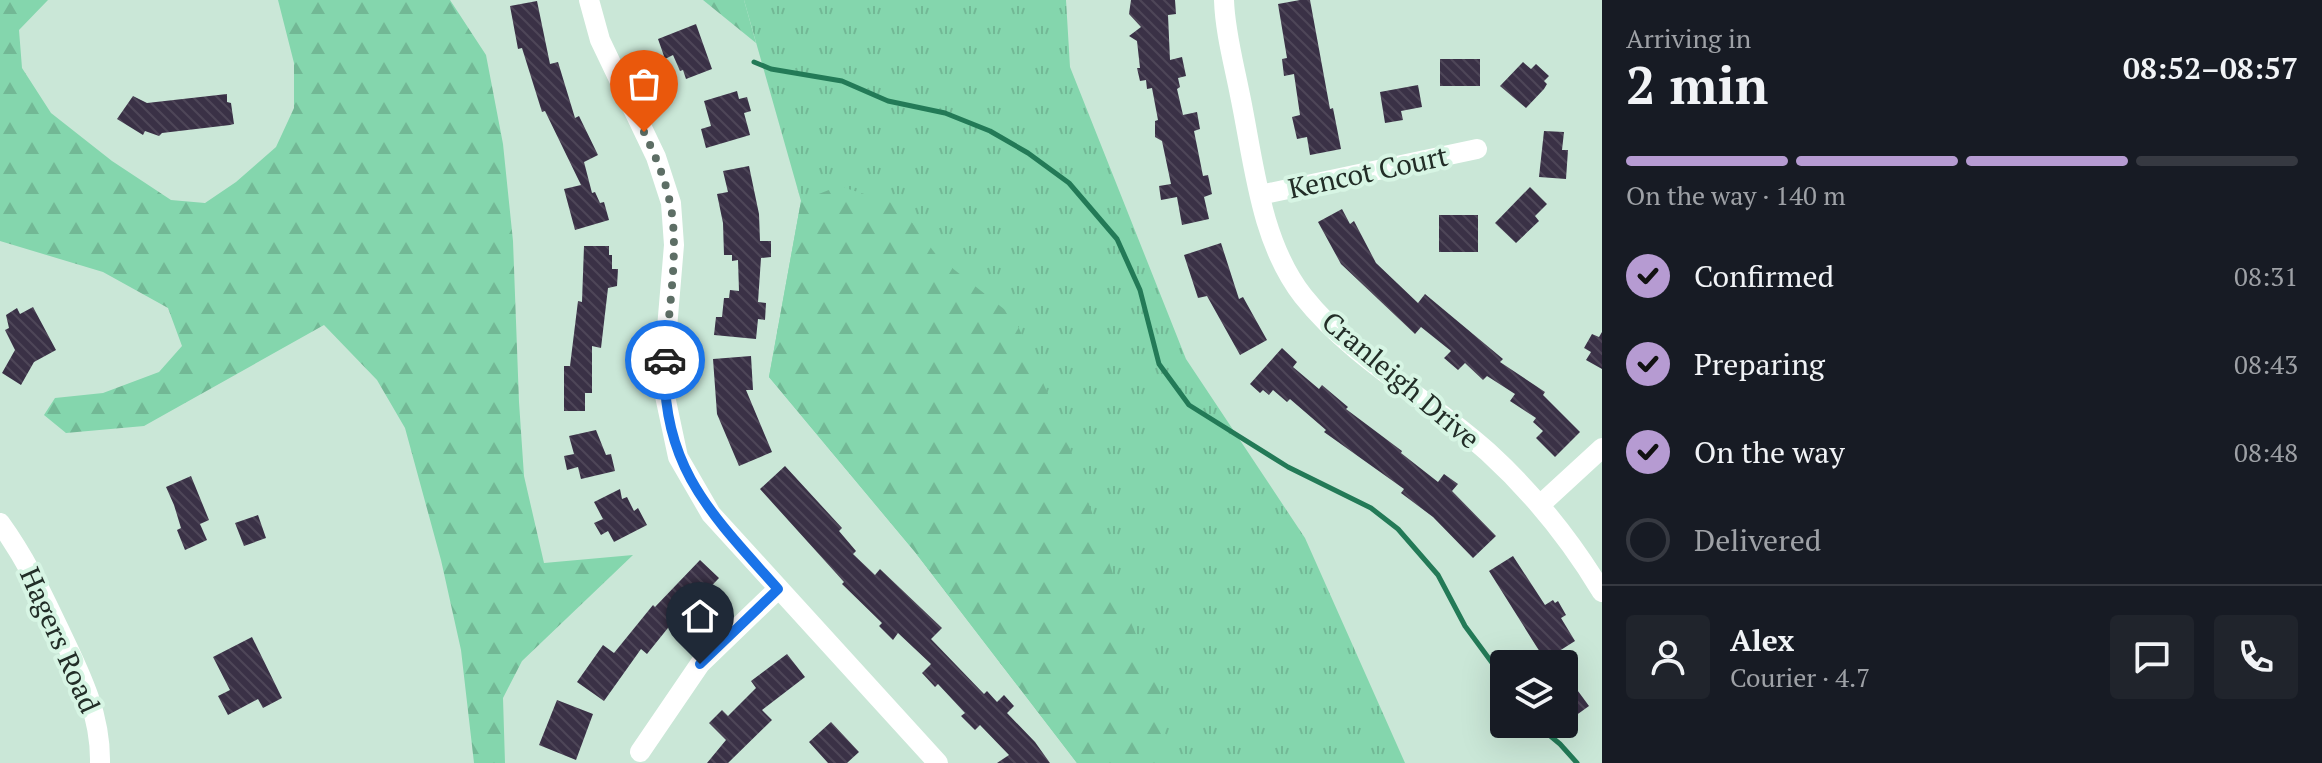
<!DOCTYPE html>
<html lang="en">
<head>
<meta charset="utf-8">
<style>
	body { margin:0; font-family:"PT Serif",serif; background:#20242c; color:#f1f3f6; height:100vh; display:flex; flex-direction:column; font-size:30px; white-space:nowrap }
	* { box-sizing:border-box; margin:0 }
	p { font-size:26px; color:#9ea1a6 }
	.icon { flex:none; width:44px; height:44px; fill:none; stroke:currentColor; stroke-width:2; stroke-linecap:round; stroke-linejoin:round }
	.map { position:relative; flex:1; overflow:hidden }
	.side { display:flex; flex-direction:column; background:#171b24; width:720px }
	.side>* { flex:none }
	.tools { position:absolute; left:1490px; top:650px; display:grid; gap:16px }
	.tools a { display:grid; place-items:center; width:88px; height:88px; border-radius:8px; background:#171b24; box-shadow:0 8px 32px #0002; font-size:40px }
	.pin { position:absolute; display:grid; place-items:center; width:68px; height:68px; color:#fff; margin:-82px -34px; border-radius:50% 50% 50% 0; rotate:-45deg; box-shadow:0 0 8px #0007 }
	.pin .icon { rotate:45deg }
	.courier { position:absolute; display:grid; place-items:center; width:80px; height:80px; margin:-40px; border:6px solid #1a73e8; border-radius:50%; background:#fff; color:#222; box-shadow:0 2px 10px #0007 }
	.headline em { font-style:normal; font-weight:700 }
	.headline div { display:flex; flex-direction:column-reverse }
	.headline { display:flex; align-items:center; justify-content:space-between; height:136px; padding:0 24px }
	h1 { font-size:52px; font-weight:700; line-height:60px }
	.bar { display:grid; grid-template-columns:repeat(4,1fr); gap:12px 8px; align-content:center; height:96px; padding:0 24px }
	.bar i { height:10px; border-radius:6px; background:#363941 }
	.bar .active { background:#b69bd2 }
	.bar p { grid-column:span 4 }
	.line { display:flex; align-items:center; gap:20px; padding:0 24px; border-top:2px solid #363941 }
	.line div { flex:1 }
	.round { display:grid; place-items:center; flex:none; width:84px; height:84px; border-radius:8px; background:#20242c }
	ol { padding:0 24px; list-style:none }
	li { display:flex; align-items:center; gap:24px; height:88px }
	li p { margin-inline-start:auto }
	li .icon { padding:8px; border-radius:50%; background:#b69bd2; color:#111; stroke-width:4 }
	li:last-child { color:#9ea1a6 }
	li i { width:44px; height:44px; border:4px solid #363941; border-radius:50% }
	main { display:flex; flex:1; min-height:0 }
	.map>svg:first-child { display:block }
</style>
</head>
<body>
<main>
<div class="map">
<svg width="1602" height="763" viewBox="0 0 1602 763">
	<defs>
		<pattern id="grass-tufts" width="24" height="20" patternUnits="userSpaceOnUse" patternTransform="scale(2)"><rect width="24" height="20" fill="#84d6ad"/><path d="M3 7l-1-3M5 7V3M7 7l1-3M15 17l-1-3M17 17v-4M19 17l1-3" fill="none" stroke="#72b895"/></pattern>
		<pattern id="forest-firs" width="22" height="20" patternUnits="userSpaceOnUse" patternTransform="scale(2)"><rect width="22" height="20" fill="#84d6ad"/><path d="M5 1l3.5 6h-7zM16 11l3.5 6h-7z" fill="#72b895"/></pattern>
		<pattern id="building-back-hatch" width="6" height="6" patternUnits="userSpaceOnUse" patternTransform="scale(2)"><rect width="6" height="6" fill="#3a3146"/><path d="M-1 5l2 2M0 0l6 6M5-1l2 2" fill="none" stroke="#4e4658"/></pattern>
	</defs>
	<rect width="100%" height="100%" fill="#cae7d7"/>
	<!-- grass -->
	<path fill="url(#grass-tufts)" d="M 744,0 L 1066,0 L 1070,67 L 1186,359 L 1305,538 L 1405,763 L 1077,763 L 915,552 L 769,377 L 801,201 Z"/>
	<!-- forest -->
	<path fill="url(#forest-firs)" d="M 0,0 L 48,0 L 19,30 L 22,68 L 51,113 L 112,161 L 171,200 L 205,203 L 236,182 L 276,147 L 294,108 L 294,63 L 278,0 L 450,0 L 486,55 L 503,144 L 513,241 L 519,402 L 524,476 L 544,563 L 633,555 L 522,661 L 503,698 L 505,763 L 474,763 L 461,650 L 441,560 L 405,428 L 377,380 L 324,325 L 144,426 L 66,433 L 44,415 L 55,398 L 103,393 L 159,372 L 182,346 L 168,308 L 103,272 L 0,241 Z
		M 703,0 L 744,0 L 756,43 Z
		M 839,186 L 899,205 L 937,256 L 1014,317 L 1063,428 L 1124,606 L 1162,696 L 1164,752 L 1160,763 L 1077,763 L 915,552 L 769,377 L 801,201 Z"/>
	<g fill="none" stroke-linecap="round" stroke-linejoin="round">
		<!-- stream -->
		<path stroke="#237a57" stroke-width="5" d="M 754,62 L 771,69 L 842,81 L 888,101 L 945,113 L 990,131 L 1028,153 L 1069,183 L 1117,239 L 1140,290 L 1159,364 L 1189,405 L 1288,467 L 1371,508 L 1398,529 L 1438,575 L 1465,626 L 1504,679
			M 1536,724 L 1560,744 L 1577,763"/>
	</g>
	<!-- building -->
	<path fill="url(#building-back-hatch)" d="M 1131,0 L 1175,0 L 1176,14 L 1168,15 L 1170,60 L 1182,57 L 1186,76 L 1178,78 L 1180,87 L 1177,89 L 1183,115 L 1197,112 L 1200,129 L 1194,131 L 1203,176 L 1208,175 L 1212,194 L 1204,197 L 1209,219 L 1182,225 L 1177,197 L 1161,200 L 1159,186 L 1171,184 L 1162,141 L 1155,137 L 1155,121 L 1158,120 L 1152,88 L 1147,89 L 1146,80 L 1140,81 L 1137,68 L 1140,68 L 1137,41 L 1129,36 L 1141,27 L 1129,14 Z
		M 1300,0 L 1310,0 L 1330,109 L 1333,108 L 1341,149 L 1310,155 L 1307,137 L 1297,139 L 1292,117 L 1300,115 L 1294,74 L 1284,76 L 1282,59 L 1287,58 L 1278,4 Z
		M 537,1 L 550,64 L 558,62 L 575,118 L 579,116 L 598,155 L 584,162 L 592,193 L 595,192 L 600,203 L 604,202 L 609,220 L 575,230 L 564,189 L 581,185 L 545,111 L 542,112 L 522,48 L 518,49 L 510,6 Z
		M 696,24 L 712,69 L 686,79 L 683,70 L 680,71 L 673,55 L 665,59 L 658,39 Z
		M 1440,59 L 1480,59 L 1480,86 L 1440,86 Z
		M 1523,62 L 1531,69 L 1536,64 L 1549,76 L 1544,81 L 1547,84 L 1544,89 L 1526,108 L 1500,86 Z
		M 1418,85 L 1422,107 L 1401,111 L 1403,120 L 1385,123 L 1380,92 Z
		M 737,91 L 739,99 L 747,97 L 751,111 L 744,113 L 750,135 L 706,148 L 701,129 L 711,126 L 704,101 Z
		M 227,94 L 227,102 L 231,103 L 234,124 L 230,125 L 162,133 L 159,136 L 145,131 L 143,135 L 117,119 L 133,96 L 147,103 Z
		M 1544,131 L 1564,132 L 1562,150 L 1568,150 L 1566,179 L 1539,177 Z
		M 749,166 L 759,214 L 760,241 L 771,241 L 771,257 L 761,258 L 758,302 L 766,303 L 765,320 L 758,319 L 756,339 L 714,335 L 716,317 L 722,317 L 724,298 L 729,298 L 730,290 L 739,291 L 738,260 L 732,261 L 732,255 L 724,255 L 723,223 L 717,194 L 728,192 L 723,171 Z
		M 1530,187 L 1547,204 L 1535,216 L 1539,221 L 1516,243 L 1495,223 Z
		M 1342,209 L 1350,224 L 1354,221 L 1376,263 L 1418,303 L 1425,294 L 1503,359 L 1500,362 L 1545,392 L 1543,395 L 1580,432 L 1555,457 L 1536,438 L 1543,431 L 1533,422 L 1536,418 L 1510,401 L 1515,394 L 1487,376 L 1483,380 L 1465,363 L 1458,370 L 1444,358 L 1451,351 L 1421,327 L 1415,334 L 1341,264 L 1318,222 Z
		M 1439,215 L 1478,215 L 1478,252 L 1439,252 Z
		M 1221,243 L 1239,299 L 1243,297 L 1267,340 L 1240,355 L 1207,296 L 1198,298 L 1184,255 Z
		M 584,246 L 609,246 L 609,255 L 612,255 L 612,269 L 618,269 L 617,286 L 608,288 L 601,348 L 592,346 L 592,393 L 585,393 L 585,411 L 564,411 L 564,366 L 570,366 L 578,301 L 582,302 Z
		M 33,307 L 56,350 L 34,362 L 21,385 L 2,373 L 15,350 L 5,330 L 9,328 L 6,315 L 17,308 L 20,314 Z
		M 1602,332 L 1602,369 L 1586,360 L 1591,352 L 1584,348 L 1592,334 L 1599,337 Z
		M 1282,348 L 1297,362 L 1293,367 L 1319,389 L 1322,385 L 1348,407 L 1346,409 L 1402,451 L 1401,453 L 1438,482 L 1444,474 L 1458,484 L 1452,491 L 1496,536 L 1473,558 L 1433,517 L 1401,493 L 1404,489 L 1324,432 L 1326,430 L 1290,399 L 1287,402 L 1273,390 L 1269,395 L 1263,390 L 1260,393 L 1250,384 Z
		M 751,356 L 753,390 L 746,390 L 772,452 L 739,466 L 717,414 L 713,359 Z
		M 596,430 L 606,455 L 611,454 L 615,471 L 581,479 L 578,467 L 567,470 L 564,456 L 574,454 L 569,436 Z
		M 785,466 L 842,528 L 839,531 L 856,551 L 853,554 L 875,575 L 880,569 L 942,628 L 931,639 L 984,694 L 987,691 L 997,702 L 1004,695 L 1014,706 L 1007,713 L 1035,742 L 1050,763 L 997,763 L 1009,755 L 980,725 L 975,730 L 961,716 L 965,713 L 938,684 L 935,687 L 922,673 L 931,664 L 898,633 L 893,640 L 879,626 L 882,623 L 842,584 L 844,582 L 760,489 Z
		M 191,476 L 209,520 L 200,524 L 207,540 L 185,550 L 177,530 L 181,528 L 174,505 L 166,487 Z
		M 620,489 L 622,499 L 627,497 L 634,511 L 638,508 L 647,525 L 614,542 L 608,531 L 601,535 L 594,523 L 603,519 L 594,502 Z
		M 258,515 L 266,538 L 244,546 L 235,523 Z
		M 1513,556 L 1545,605 L 1553,600 L 1555,603 L 1558,601 L 1566,615 L 1561,618 L 1575,641 L 1545,660 L 1489,571 Z
		M 700,560 L 719,578 L 698,600 L 702,604 L 691,615 L 684,608 L 647,654 L 641,649 L 604,701 L 577,682 L 603,645 L 614,653 L 653,605 L 655,607 Z
		M 252,637 L 282,698 L 263,708 L 258,699 L 228,715 L 218,696 L 230,690 L 213,657 Z
		M 787,654 L 805,677 L 762,710 L 772,720 L 728,763 L 707,763 L 726,740 L 709,723 L 722,710 L 728,716 L 756,688 L 751,681 Z
		M 1564,672 L 1589,706 L 1564,724 Z
		M 557,700 L 593,714 L 576,760 L 539,745 Z
		M 831,722 L 859,752 L 847,763 L 828,763 L 809,742 Z"/>
	<g fill="none" stroke-linecap="round" stroke-linejoin="round">
		<!-- street -->
		<path stroke="#fff" stroke-width="20" d="M 589,0 L 600,40 L 656,157 L 671,203 L 674,245 L 664,364 L 665,396 L 678,457 L 711,514 L 938,763
			M 1224,0 C 1225,32 1234,64 1240,95 C 1254,162 1260,241 1303,296 C 1354,360 1428,398 1488,452 C 1534,494 1570,539 1602,592
			M 1260,195 L 1477,149
			M 1541,504 L 1602,448
			M 0,523 C 24,556 41,591 58,627 C 79,671 101,713 100,763
			M 640,752 L 700,664 L 778,589"/>
	</g>
	<g fill="none" stroke-linecap="round" stroke-linejoin="round">
		<!-- done -->
		<path stroke="#5d6e65" stroke-width="8" stroke-dasharray="0 14.4" d="M 644,132 C 655,155 665,178 670,203 C 680,248 668,314 665,360"/>
		<!-- route -->
		<path stroke="#1a73e8" stroke-width="10" d="M 665,360 C 660,466 713,516 778,589 L 700,664"/>
	</g>
	<g text-anchor="middle" stroke-width="8" stroke-linejoin="round" paint-order="stroke">
		<!-- street labels -->
		<g font-size="28" fill="#222d27" stroke="#d7f5e4">
			<text transform="translate(1368 172) rotate(-12)" y="10">Kencot Court</text>
			<text transform="translate(1401 380) rotate(40)" y="10">Cranleigh Drive</text>
			<text transform="translate(60 640) rotate(66)" y="10">Hagers Road</text>
		</g>
	</g>
</svg>
<div class="tools">
<a><svg class="icon" aria-label="layers" viewBox="0 0 24 24"><path d="M12 4l9 5-9 5-9-5zM3 14l9 5 9-5"/></svg></a>
</div>
<div class="pin" style="left:644px;top:132px;background:#ea580c"><svg class="icon" aria-label="bag" viewBox="0 0 24 24"><path d="M5 8h14l-1 12H6zM9 8a3 3 0 0 1 6 0"/></svg></div>
<div class="pin" style="left:700px;top:664px;background:#1f2937"><svg class="icon" aria-label="home" viewBox="0 0 24 24"><path d="M3 11l9-7 9 7M6 9v11h12V9"/></svg></div>
<div class="courier" style="left:665px;top:360px"><svg class="icon" aria-label="car" viewBox="0 0 24 24"><path d="M5 17H2v-5l4-1 3-4h7l3 4 3 1v5h-3M9 17h6M6 11h13"/><circle cx="7" cy="17" r="2"/><circle cx="17" cy="17" r="2"/></svg></div>
</div>
<section class="side">
<div class="headline"><div><h1>2 min</h1><p>Arriving in</p></div><em>08:52–08:57</em></div>
<div class="bar"><i class="active"></i><i class="active"></i><i class="active"></i><i></i><p>On the way · 140 m</p></div>
<ol>
<li><svg class="icon" aria-label="check" viewBox="0 0 24 24"><path d="M5 12l5 5 9-10"/></svg>Confirmed<p>08:31</p></li>
<li><svg class="icon" aria-label="check" viewBox="0 0 24 24"><path d="M5 12l5 5 9-10"/></svg>Preparing<p>08:43</p></li>
<li><svg class="icon" aria-label="check" viewBox="0 0 24 24"><path d="M5 12l5 5 9-10"/></svg>On the way<p>08:48</p></li>
<li><i></i>Delivered</li>
</ol>
<div class="line" style="height:144px"><a class="round"><svg class="icon" aria-label="person" viewBox="0 0 24 24"><circle cx="12" cy="8" r="4"/><path d="M4 21q1-7 8-7t8 7"/></svg></a><div><b>Alex</b><p>Courier · 4.7</p></div><a class="round"><svg class="icon" aria-label="chat" viewBox="0 0 24 24"><path d="M4 5h16v11H9l-5 4z"/></svg></a><a class="round"><svg class="icon" aria-label="phone" viewBox="0 0 24 24"><path d="M5 4h4l2 5-3 2q2 4 5 5l2-3 5 2v4C11 20 4 13 5 4z"/></svg></a></div>
</section>
</main>
</body>
</html>
